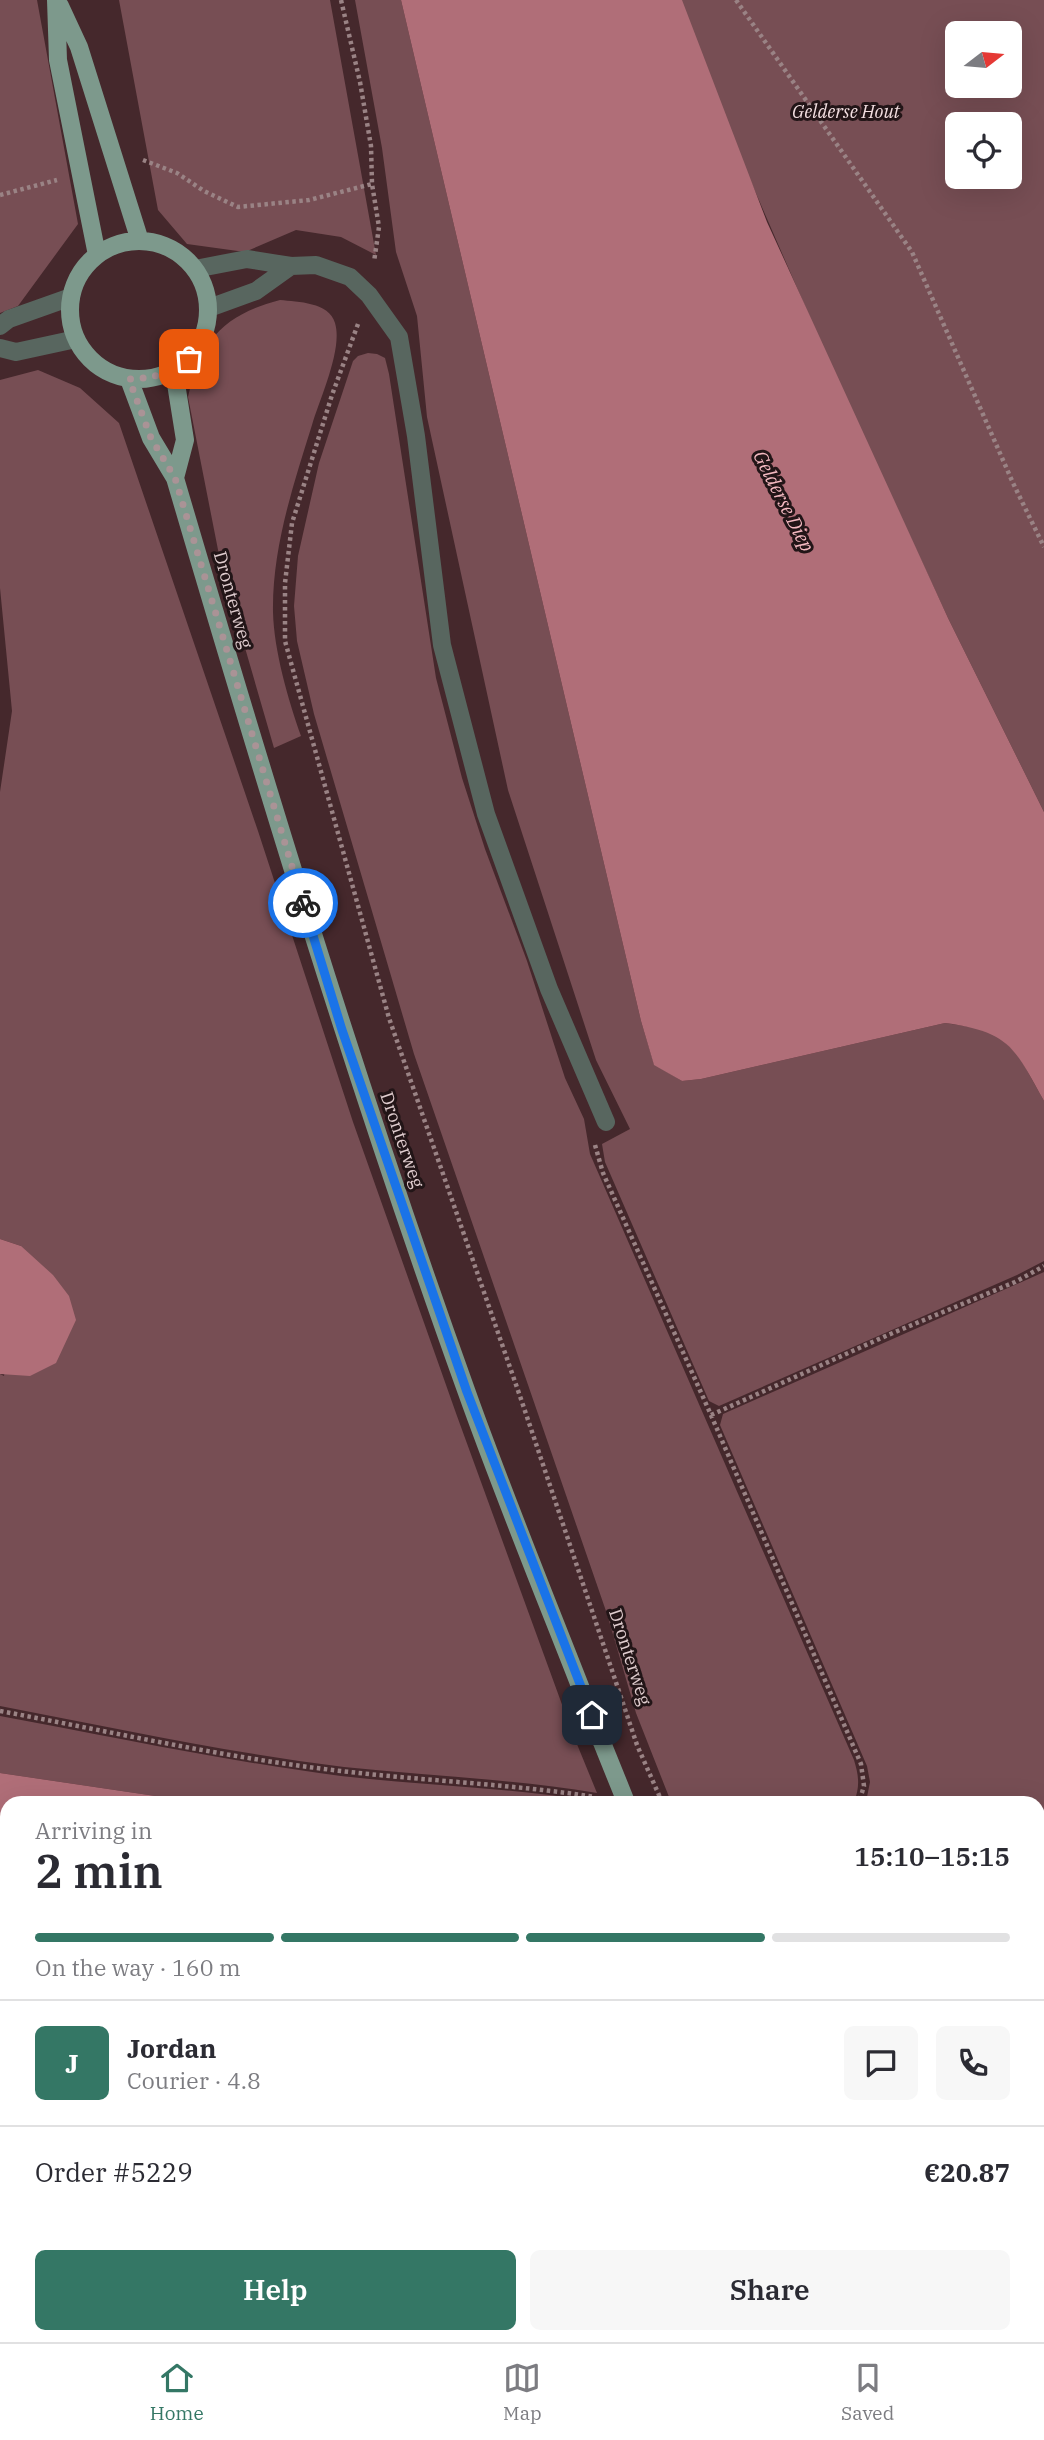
<!DOCTYPE html>
<html lang="en">
<head>
<meta charset="utf-8">
<style>
	body { margin:0; font-family:"IBM Plex Serif",serif; background:#f7f7f7; color:#2b2b33; height:100vh; display:flex; flex-direction:column; font-size:26px; white-space:nowrap }
	* { box-sizing:border-box; margin:0 }
	p { font-size:23px; color:#7c7c81 }
	.icon { flex:none; width:38px; height:38px; fill:none; stroke:currentColor; stroke-width:2; stroke-linecap:round; stroke-linejoin:round }
	.map { position:relative; flex:1; overflow:hidden }
	.details { position:absolute; left:0px; top:1796px; width:1045px; height:548px; display:flex; flex-direction:column; background:#fff; border-radius:21px 21px 0 0; box-shadow:0 7px 28px #0002 }
	.details>* { flex:none }
	.needle { width:46px; rotate:74deg }
	.tools { position:absolute; left:945px; top:21px; display:grid; gap:14px }
	.tools a { display:grid; place-items:center; width:77px; height:77px; border-radius:10px; background:#fff; box-shadow:0 7px 28px #0002; font-size:35px }
	.pin { position:absolute; display:grid; place-items:center; width:60px; height:60px; color:#fff; margin:-30px; border-radius:14px; box-shadow:0 4px 10px #0006 }
	.courier { position:absolute; display:grid; place-items:center; width:70px; height:70px; margin:-35px; border:5px solid #1a73e8; border-radius:50%; background:#fff; color:#222; box-shadow:0 2px 9px #0007 }
	.head em { font-style:normal; font-weight:600 }
	.head div { display:flex; flex-direction:column-reverse }
	.head { display:flex; align-items:center; justify-content:space-between; height:119px; padding:0 35px }
	h1 { font-size:46px; font-weight:600; line-height:52px }
	.bar { display:grid; grid-template-columns:repeat(4,1fr); gap:10px 7px; align-content:center; height:84px; padding:0 35px }
	.bar i { height:9px; border-radius:5px; background:#e1e1e2 }
	.bar .active { background:#347765 }
	.bar p { grid-column:span 4 }
	.line { display:flex; align-items:center; gap:18px; padding:0 35px; border-top:2px solid #e1e1e2 }
	.line div { flex:1 }
	.round { display:grid; place-items:center; flex:none; width:74px; height:74px; border-radius:10px; background:#f7f7f7 }
	.action { display:flex; gap:14px; margin-top:auto; padding:14px 35px }
	.action a { flex:1; height:80px; border-radius:10px; background:#347765; color:#fff; font-size:28px; font-weight:600; line-height:80px; text-align:center }
	.action a+a { background:#f7f7f7; color:#2b2b33 }
	.dock { display:flex; justify-content:space-around; align-items:center; height:98px; border-top:2px solid #e1e1e2; background:#fff; font-size:19px; color:#7c7c81 }
	.dock a { display:grid; justify-items:center; gap:4px }
	.dock .active { color:#347765 }
	.map>svg:first-child { display:block }
</style>
</head>
<body>
<div class="map">
<svg width="1044" height="2342" viewBox="0 0 1044 2342">
	<rect width="100%" height="100%" fill="#45282c"/>
	<!-- green -->
	<path fill="#774e54" fill-rule="evenodd" d="M 0,0 L 37,0 L 78,224 L 18,306 L 0,313 Z
		M 119,0 L 330,0 L 376,255 L 341,237 L 296,230 L 245,252 L 187,244 L 158,210 Z
		M 355,0 L 401,0 L 641,1021 L 654,1064 L 682,1081 L 701,1079 L 945,1023 L 972,1027 L 998,1035 L 1019,1056 L 1044,1101 L 1044,1261 L 1017,1275 L 719,1406 L 709,1401 L 605,1162 L 602,1144 L 630,1129 L 596,1060 L 508,790 L 427,417 L 417,316 L 396,252 L 382,148 Z
		M 672,0 L 1044,0 L 1044,812 L 948,618 L 831,366 ZM 957,33 L 1010,33 L 1010,86 L 957,86 ZM 957,124 L 1010,124 L 1010,177 L 957,177 Z
		M 280,300 C 298,302 329,302 335,323 C 343,349 320,398 312,425 C 293,486 272,548 273,612 C 274,651 288,699 301,736 L 274,748 L 221,565 L 188,397 C 201,340 223,315 280,300 Z
		M 368,353 L 377,354 L 385,358 L 389,374 L 436,678 L 462,778 L 485,849 L 527,961 L 565,1078 L 584,1119 L 590,1154 L 854,1760 C 859,1776 860,1787 854,1802 L 671,1802 L 636,1713 L 607,1614 L 414,1054 L 314,714 L 297,641 L 294,606 L 298,556 L 319,463 L 353,361 L 358,356 Z
		M 38,370 L 80,388 L 119,423 L 258,831 L 353,1122 L 457,1416 L 572,1732 L 597,1793 C 514,1779 429,1776 344,1767 C 229,1753 114,1728 0,1706 L 0,1374 L 4,1376 L 21,1246 L 0,1239 L 0,792 L 12,711 L 0,588 L 0,380 Z
		M 1044,1272 L 1044,1900 L 1038,1899 L 1038,1802 L 866,1802 L 870,1782 L 867,1766 L 720,1425 L 723,1414 Z
		M 0,1716 C 113,1737 226,1761 341,1776 C 425,1786 511,1787 595,1802 L 196,1802 L 0,1773 Z
		M 0,1998 L 7,1999 L 7,2336 L 1038,2336 L 1038,2185 L 1044,2187 L 1044,2342 L 0,2342 Z"/>
	<!-- water -->
	<path fill="#b06e78" d="M 401,0 L 682,0 L 767,222 L 948,618 L 1044,812 L 1044,1101 C 1014,1047 1010,1032 945,1023 L 701,1079 L 682,1081 L 654,1065 L 641,1021 Z
		M 0,1239 L 21,1246 L 53,1275 L 69,1296 L 76,1320 L 56,1363 L 30,1376 L 0,1374 Z
		M 0,1773 L 196,1802 L 7,1802 L 7,1999 L 0,1998 Z
		M 1038,1899 L 1044,1900 L 1044,2187 L 1038,2185 Z"/>
	<g fill="none" stroke-linecap="round" stroke-linejoin="round">
		<!-- path -->
		<path stroke="#9a8385" stroke-width="4.5" stroke-dasharray="3.5 3.5" stroke-linecap="butt" d="M 341,0 L 360,82 L 371,146 L 372,184 L 379,227 L 374,262
			M 736,0 L 912,252 L 1013,483 L 1044,547
			M 143,160 L 177,173 L 204,191 L 238,207 L 309,200 L 372,184
			M 0,195 L 57,180
			M 358,324 L 332,395 L 292,523 L 285,583 L 285,641 L 389,1018 L 522,1402 L 637,1745 L 662,1802
			M 595,1145 L 603,1173 L 711,1415 L 861,1764 L 864,1786 L 859,1802
			M 711,1415 L 888,1335 L 1015,1282 L 1044,1266
			M 0,1711 C 113,1732 226,1758 341,1771 C 426,1781 511,1784 595,1797
			M 1038,2242 L 1044,2245
			M 0,2265 L 7,2265
			M 640,2336 L 643,2342
			M 904,2336 L 907,2342"/>
		<!-- minor -->
		<path stroke="#58665f" stroke-width="18" d="M 195,269 L 247,259 L 291,266 L 316,265 L 350,277 L 369,295 L 399,337 L 416,436 L 442,645 L 486,814 L 549,989 L 606,1122
			M 209,308 L 256,291 L 291,266
			M 0,326 L 9,319 L 71,297
			M 0,348 L 16,352 L 76,339"/>
		<!-- major -->
		<path stroke="#7d998c" stroke-width="18" d="M 56,0 L 58,60 L 97,255
			M 60,6 L 79,47 L 140,241
			M70 310a69 69 0 1 1 138 0a69 69 0 1 1-138 0Z
			M 174,371 L 185,440 L 175,478
			M 129,379 L 151,438 L 175,478 C 265,784 358,1090 466,1390 C 508,1508 556,1623 601,1740
			M 865,2336 L 868,2342"/>
		<!-- major-bridge -->
		<path stroke="#7d998c" stroke-width="18" d="M 601,1740 L 626,1802"/>
	</g>
	<g fill="none" stroke-linecap="round" stroke-linejoin="round">
		<!-- done -->
		<path stroke="#aa9396" stroke-width="7" stroke-dasharray="0 12.6" d="M 189,359 C 169,374 153,378 129,379 L 151,438 L 175,478 L 303,903"/>
		<!-- route -->
		<path stroke="#1a73e8" stroke-width="9" d="M 303,903 L 342,1030 L 467,1392 L 592,1715"/>
	</g>
	<g text-anchor="middle" stroke-width="6" stroke-linejoin="round" paint-order="stroke">
		<!-- park labels -->
		<g font-size="18" font-style="italic" fill="#f2dee0" stroke="#221517">
			<text x="846" y="118">Gelderse Hout</text>
		</g>
		<!-- street labels -->
		<g font-size="18" fill="#e0cdcf" stroke="#221517">
			<text transform="translate(233 600) rotate(74)" y="6">Dronterweg</text>
			<text transform="translate(402 1140) rotate(71)" y="6">Dronterweg</text>
			<text transform="translate(630 1657) rotate(72)" y="6">Dronterweg</text>
		</g>
		<!-- water labels -->
		<g font-size="19" font-style="italic" fill="#f4b9c1" stroke="#221517">
			<text transform="translate(784 501) rotate(63)" y="7">Gelderse Diep</text>
		</g>
	</g>
</svg>
<div class="tools">
<a><svg class="needle" viewBox="-14 -14 28 28"><path d="M0-13l5 13h-10z" fill="#e53935"/><path d="M0 13l5-13h-10z" fill="#7c7c81"/></svg></a>
<a><svg class="icon" aria-label="locate" viewBox="0 0 24 24"><circle cx="12" cy="12" r="6"/><path d="M12 2v4M12 18v4M2 12h4M18 12h4"/></svg></a>
</div>
<div class="pin" style="left:189px;top:359px;background:#ea580c"><svg class="icon" aria-label="bag" viewBox="0 0 24 24"><path d="M5 8h14l-1 12H6zM9 8a3 3 0 0 1 6 0"/></svg></div>
<div class="pin" style="left:592px;top:1715px;background:#1f2937"><svg class="icon" aria-label="home" viewBox="0 0 24 24"><path d="M3 11l9-7 9 7M6 9v11h12V9"/></svg></div>
<div class="courier" style="left:303px;top:903px"><svg class="icon" aria-label="bike" viewBox="0 0 24 24"><circle cx="6" cy="16" r="4"/><circle cx="18" cy="16" r="4"/><path d="M6 16l4-8h5l3 8M10 8l3 8H6M13 5h3"/></svg></div>
<section class="details">
<div class="head"><div><h1>2 min</h1><p>Arriving in</p></div><em>15:10–15:15</em></div>
<div class="bar"><i class="active"></i><i class="active"></i><i class="active"></i><i></i><p>On the way · 160 m</p></div>
<div class="line" style="height:126px"><b class="round" style="background:#347765;color:#fff">J</b><div><b>Jordan</b><p>Courier · 4.8</p></div><a class="round"><svg class="icon" aria-label="chat" viewBox="0 0 24 24"><path d="M4 5h16v11H9l-5 4z"/></svg></a><a class="round"><svg class="icon" aria-label="phone" viewBox="0 0 24 24"><path d="M5 4h4l2 5-3 2q2 4 5 5l2-3 5 2v4C11 20 4 13 5 4z"/></svg></a></div>
<div class="line" style="height:91px"><div>Order #5229</div><b>€20.87</b></div>
<div class="action"><a>Help</a><a>Share</a></div>
</section>
</div>
<nav class="dock">
<a class="active"><svg class="icon" aria-label="home" viewBox="0 0 24 24"><path d="M3 11l9-7 9 7M6 9v11h12V9"/></svg>Home</a>
<a><svg class="icon" aria-label="map" viewBox="0 0 24 24"><path d="M3 6l6-2 6 2 6-2v14l-6 2-6-2-6 2zM9 4v14M15 6v14"/></svg>Map</a>
<a><svg class="icon" aria-label="saved" viewBox="0 0 24 24"><path d="M7 4h10v16l-5-4-5 4z"/></svg>Saved</a>
</nav>
</body>
</html>
